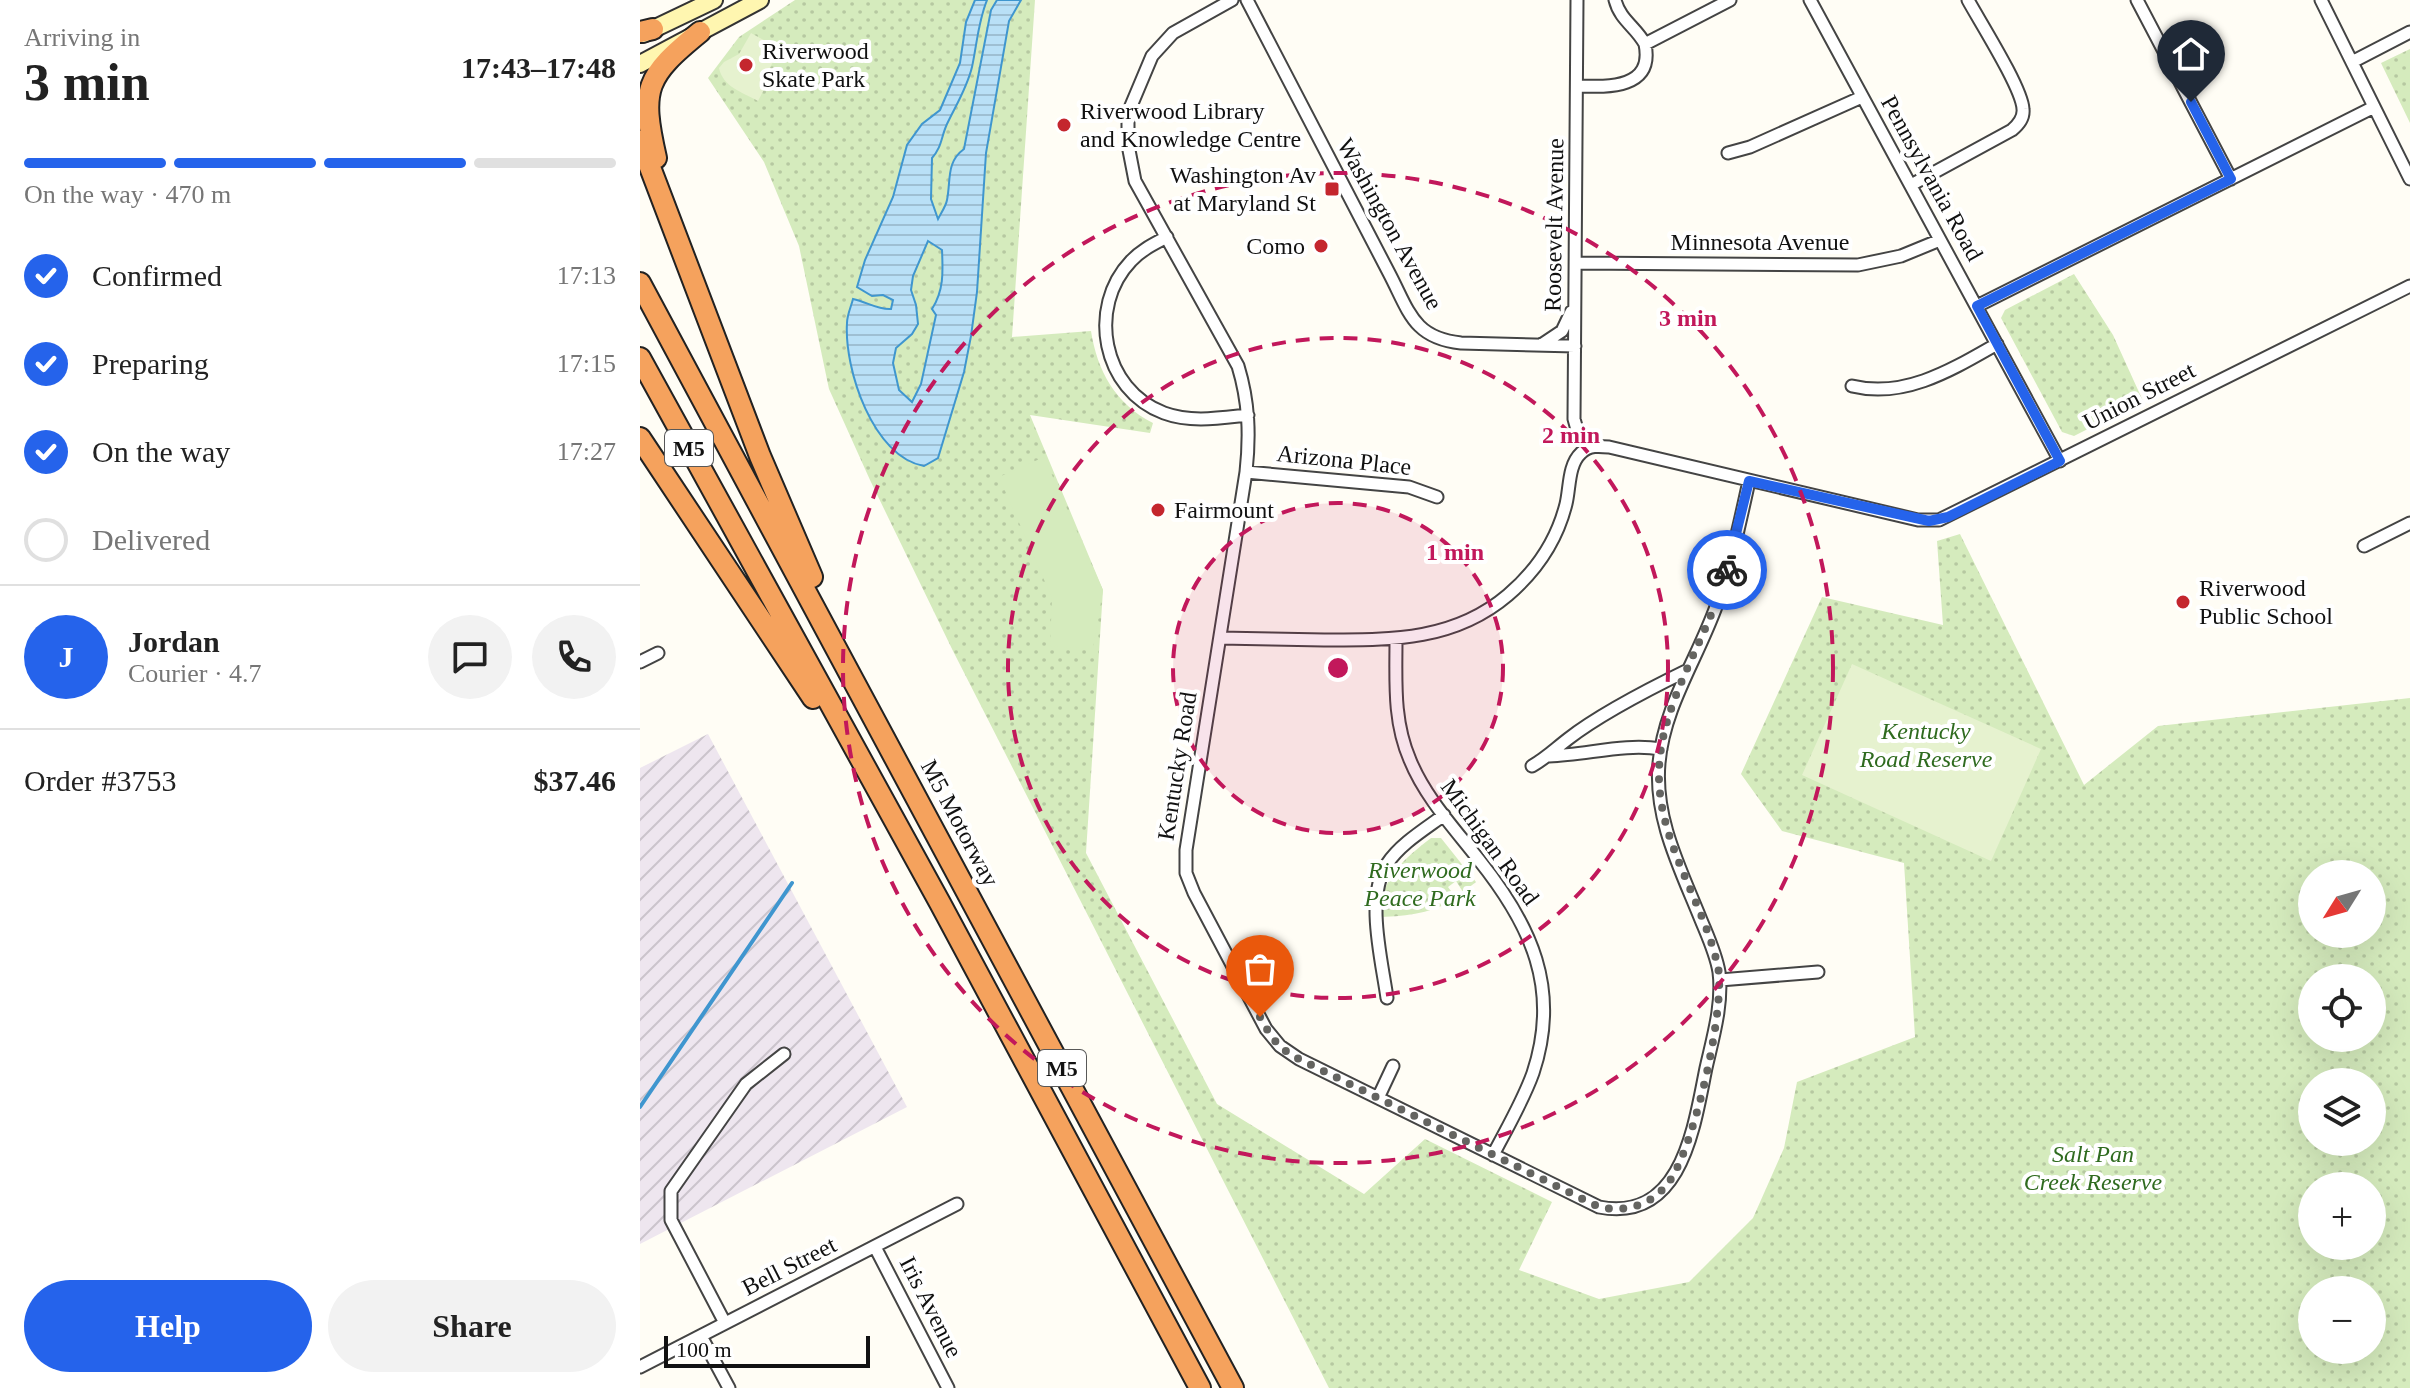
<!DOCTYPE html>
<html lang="en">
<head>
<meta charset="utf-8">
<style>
	body { margin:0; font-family:Georgia,serif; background:#f2f2f2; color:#222; height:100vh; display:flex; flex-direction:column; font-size:30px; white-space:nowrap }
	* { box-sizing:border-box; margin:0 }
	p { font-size:26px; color:#767676 }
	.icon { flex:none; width:44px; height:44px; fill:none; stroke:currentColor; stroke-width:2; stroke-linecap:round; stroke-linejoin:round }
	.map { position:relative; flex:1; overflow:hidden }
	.panel { display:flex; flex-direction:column; background:#fff; width:640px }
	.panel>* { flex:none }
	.needle { width:52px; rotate:233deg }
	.controls { position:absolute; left:1658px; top:860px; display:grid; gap:16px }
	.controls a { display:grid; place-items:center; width:88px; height:88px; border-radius:50%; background:#fff; box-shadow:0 8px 32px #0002; font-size:40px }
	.scale { position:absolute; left:24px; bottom:20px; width:206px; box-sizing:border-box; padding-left:8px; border:4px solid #111; border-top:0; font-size:22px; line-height:28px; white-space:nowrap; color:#111; -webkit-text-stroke:6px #fff; paint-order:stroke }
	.pin { position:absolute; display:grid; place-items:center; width:68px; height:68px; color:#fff; margin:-82px -34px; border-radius:50% 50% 50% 0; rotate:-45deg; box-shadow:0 0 8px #0007 }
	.pin .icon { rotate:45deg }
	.courier { position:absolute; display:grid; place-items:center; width:80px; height:80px; margin:-40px; border:6px solid #2563eb; border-radius:50%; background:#fff; color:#222; box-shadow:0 2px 10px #0007 }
	.headline em { font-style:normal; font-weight:700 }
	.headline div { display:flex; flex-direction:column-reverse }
	.headline { display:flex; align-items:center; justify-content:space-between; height:136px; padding:0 24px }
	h1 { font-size:52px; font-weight:700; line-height:60px }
	.bar { display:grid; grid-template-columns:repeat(4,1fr); gap:12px 8px; align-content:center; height:96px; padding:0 24px }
	.bar i { height:10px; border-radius:6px; background:#e0e0e0 }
	.bar .on { background:#2563eb }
	.bar p { grid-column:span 4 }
	.line { display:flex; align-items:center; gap:20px; padding:0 24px; border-top:2px solid #e0e0e0 }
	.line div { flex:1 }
	.round { display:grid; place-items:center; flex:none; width:84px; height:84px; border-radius:42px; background:#f2f2f2 }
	ol { padding:0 24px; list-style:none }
	li { display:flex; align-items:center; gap:24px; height:88px }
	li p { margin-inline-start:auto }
	li .icon { padding:8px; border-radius:50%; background:#2563eb; color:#fff; stroke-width:4 }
	li:last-child { color:#767676 }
	li i { width:44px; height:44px; border:4px solid #e0e0e0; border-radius:50% }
	.primary-button { display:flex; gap:16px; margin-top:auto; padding:16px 24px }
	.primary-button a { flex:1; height:92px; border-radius:48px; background:#2563eb; color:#fff; font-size:32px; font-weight:700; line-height:92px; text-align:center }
	.primary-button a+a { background:#f2f2f2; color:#222 }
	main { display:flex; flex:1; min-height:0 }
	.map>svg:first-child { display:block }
</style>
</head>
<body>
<main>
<section class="panel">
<div class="headline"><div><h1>3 min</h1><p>Arriving in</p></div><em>17:43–17:48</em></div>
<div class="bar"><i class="on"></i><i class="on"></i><i class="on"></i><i></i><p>On the way · 470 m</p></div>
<ol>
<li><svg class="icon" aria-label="check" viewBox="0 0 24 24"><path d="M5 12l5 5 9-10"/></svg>Confirmed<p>17:13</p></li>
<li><svg class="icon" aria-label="check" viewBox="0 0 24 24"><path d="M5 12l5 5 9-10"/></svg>Preparing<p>17:15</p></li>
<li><svg class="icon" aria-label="check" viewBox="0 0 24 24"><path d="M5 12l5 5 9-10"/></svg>On the way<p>17:27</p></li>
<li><i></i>Delivered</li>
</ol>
<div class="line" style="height:144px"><b class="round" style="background:#2563eb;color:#fff">J</b><div><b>Jordan</b><p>Courier · 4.7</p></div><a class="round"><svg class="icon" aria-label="chat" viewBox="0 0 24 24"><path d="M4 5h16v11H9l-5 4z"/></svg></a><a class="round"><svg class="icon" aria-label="phone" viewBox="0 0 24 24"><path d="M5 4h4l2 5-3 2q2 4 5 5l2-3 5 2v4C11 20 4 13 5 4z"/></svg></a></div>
<div class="line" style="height:104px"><div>Order #3753</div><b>$37.46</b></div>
<div class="primary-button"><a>Help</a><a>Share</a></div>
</section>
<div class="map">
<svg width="1770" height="1388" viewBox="0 0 1770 1388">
	<defs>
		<pattern id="industrial-furrows" width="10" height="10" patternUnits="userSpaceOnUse" patternTransform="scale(2)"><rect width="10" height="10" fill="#eee6ef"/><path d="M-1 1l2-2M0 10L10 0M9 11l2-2" fill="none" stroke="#cbc4cc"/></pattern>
		<pattern id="grass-dots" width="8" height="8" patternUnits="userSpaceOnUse" patternTransform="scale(2)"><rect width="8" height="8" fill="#d5ebbd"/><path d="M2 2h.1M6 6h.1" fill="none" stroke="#b6c8a1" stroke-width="1.8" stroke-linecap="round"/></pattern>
		<pattern id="water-rules" width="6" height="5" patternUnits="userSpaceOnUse" patternTransform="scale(2)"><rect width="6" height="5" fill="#b9e0f7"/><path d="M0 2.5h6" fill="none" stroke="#9ebfd3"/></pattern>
	</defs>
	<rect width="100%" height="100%" fill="#fffdf5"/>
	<!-- industrial -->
	<path fill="url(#industrial-furrows)" d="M 68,734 L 267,1107 L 0,1244 L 0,768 Z"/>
	<!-- grass -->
	<path fill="url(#grass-dots)" fill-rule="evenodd" d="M 155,0 L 395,0 L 372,337 L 451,331 C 457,370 475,404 513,423 L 510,433 L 390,415 L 463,590 L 446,853 L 577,1104 L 724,1194 L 785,1139 L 912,1202 L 879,1270 L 959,1299 L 1049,1282 L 1113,1218 L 1144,1148 L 1157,1082 L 1275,1037 L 1264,863 L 1142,831 L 1101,774 L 1182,597 L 1303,625 L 1297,541 L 1320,534 L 1444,785 L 1518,726 L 1770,698 L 1770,1388 L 689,1388 L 313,651 L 230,480 L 189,389 L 159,246 L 124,162 L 68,78 L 99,37 ZM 1672,874 L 1732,874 L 1732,934 L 1672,934 ZM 1672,978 L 1732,978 L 1732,1038 L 1672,1038 ZM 1672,1082 L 1732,1082 L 1732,1142 L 1672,1142 ZM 1672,1186 L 1732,1186 L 1732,1246 L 1672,1246 ZM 1672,1290 L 1732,1290 L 1732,1350 L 1672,1350 Z
		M 1770,49 L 1770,123 L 1741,63 Z
		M 1434,274 L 1473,335 L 1503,401 L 1434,436 L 1422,432 L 1361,318 L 1365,310 Z
		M 791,838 L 801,838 L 836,882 L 823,892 L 816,881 L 808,887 L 816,898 C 794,913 767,916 741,917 C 739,879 764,859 791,838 Z"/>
	<!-- garden -->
	<path fill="#d5ebbd" d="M 404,457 L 463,590 L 453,649 L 410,646 L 412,598 L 359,477 Z"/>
	<!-- pitch -->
	<path fill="#e6f2cf" d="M 111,33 L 140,49 L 126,75 L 130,78 L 118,101 C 102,92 83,87 79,68 L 84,62 L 99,54 Z
		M 1212,664 L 1401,749 L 1351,861 L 1162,775 Z"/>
	<!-- water -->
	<path fill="url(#water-rules)" stroke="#3f96cf" stroke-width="2" fill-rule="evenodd" d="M 335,0 L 347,0 C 338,22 337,44 332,67 C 327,88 316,105 307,124 C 301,137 302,147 292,158 L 291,199 L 298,219 C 301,213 306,206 307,200 C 311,180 306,162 324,149 L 351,10 L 357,0 L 381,0 L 369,21 L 346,153 L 337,292 L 331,336 L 324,372 L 298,458 L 284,466 C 233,457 204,369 207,323 C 207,315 211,307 213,299 C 227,302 238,310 251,309 L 253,300 L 243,295 L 232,296 L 217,287 L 225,260 L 253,197 L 267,145 L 282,124 L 300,110 L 320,63 L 326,22 ZM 288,241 L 302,250 C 303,272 304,290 292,309 L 296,315 L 281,384 L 272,402 L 259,390 L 253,363 L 256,348 L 272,334 L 278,324 L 276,305 L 271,290 L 273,276 Z"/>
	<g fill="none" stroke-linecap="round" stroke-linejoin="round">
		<!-- stream -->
		<path stroke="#3f96cf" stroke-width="4" d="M 0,1107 L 152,883"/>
		<defs>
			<path id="minor" d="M 592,0 L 533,33 L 512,56 L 488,113 L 488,145 L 495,181 L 598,366 C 609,402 610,435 606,472 L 546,850 L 546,873 L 554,893 L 626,1029 L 640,1046 L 659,1059 L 959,1207 C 1042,1223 1054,1127 1066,1068 C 1073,1037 1083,1004 1079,972 C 1076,954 1068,937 1061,920 C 1041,870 1014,819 1019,763 C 1024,706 1058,658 1077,604 C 1091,565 1100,522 1109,481
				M 607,0 L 749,273 C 769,311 773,338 821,343 L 935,346
				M 937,0 L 934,419 L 938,433 L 947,448
				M 975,0 C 980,20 996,27 1005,44 L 1090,0
				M 1170,0 L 1420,461
				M 1497,0 L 1591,179
				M 1681,0 L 1770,179
				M 1712,62 L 1770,32
				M 938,86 C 968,87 1014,89 1005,44
				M 1088,153 L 1110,147 L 1222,97
				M 1271,185 L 1372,130 C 1379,124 1384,118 1383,109 C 1382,88 1340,22 1328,0
				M 527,237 C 514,244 501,250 491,261 C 447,307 462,390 524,413 C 551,423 580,418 608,415
				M 936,263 L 1218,265 L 1261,256 L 1300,240
				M 1337,306 L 1734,107
				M 901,345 L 922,331 L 931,312
				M 1212,386 C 1265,399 1313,369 1357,344
				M 606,472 L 769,487 L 797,497
				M 1724,546 L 1770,523
				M 580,638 C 615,639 649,639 684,640 C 751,640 814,641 868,595 C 896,571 917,540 926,504 C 930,488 928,465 941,453 C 949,445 959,446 969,447 L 1278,520 L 1299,520 L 1770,286
				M 756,640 C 756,681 753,721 770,760 C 785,797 814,828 839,860 C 891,925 921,989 893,1073 C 883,1101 867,1128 853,1155
				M 0,662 L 18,653
				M 909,756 C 947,755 984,743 1021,749
				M 892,766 C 906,758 915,749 928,739 C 960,714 1011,688 1048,670
				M 1080,980 L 1178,972
				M 747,998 C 742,961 725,897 747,864 C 760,844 785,829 804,815
				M 738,1098 L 753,1066
				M 235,1247 L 308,1388
				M 85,1323 L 31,1220 L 31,1191 L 106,1084 L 144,1054
				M 61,1336 L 89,1388
				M 0,1367 L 317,1204"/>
			<path id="secondary" d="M 3,34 L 74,0
				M 0,64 L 120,0"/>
			<path id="motorway" d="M 0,32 L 13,29
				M 0,141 L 120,456 L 172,577
				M 16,158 C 0,88 6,76 60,32
				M 0,283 L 593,1388
				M 0,358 L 300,903 L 560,1388
				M 0,438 L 173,698"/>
		</defs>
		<!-- minor casing -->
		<use href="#minor" stroke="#444" stroke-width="15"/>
		<!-- secondary casing -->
		<use href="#secondary" stroke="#333" stroke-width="20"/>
		<!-- motorway casing -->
		<use href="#motorway" stroke="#222" stroke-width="24"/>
		<!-- minor -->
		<use href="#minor" stroke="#fff" stroke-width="11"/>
		<!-- secondary -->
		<use href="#secondary" stroke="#fff6b0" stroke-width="16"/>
		<!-- motorway -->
		<use href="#motorway" stroke="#f5a25d" stroke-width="20"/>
	</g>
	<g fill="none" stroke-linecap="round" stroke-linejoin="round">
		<!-- done -->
		<path stroke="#646461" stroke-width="8" stroke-dasharray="0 14.4" d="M 620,1017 L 632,1038 L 649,1054 L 959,1207 C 984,1212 1007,1207 1025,1187 C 1053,1157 1086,1007 1078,967 C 1063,899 1017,842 1019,770 C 1021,700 1069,637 1087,570"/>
		<!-- route -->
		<path stroke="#2563eb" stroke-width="10" d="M 1087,570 L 1109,481 L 1289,521 L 1308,517 L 1420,461 L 1337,306 L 1591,179 L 1551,102"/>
	</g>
	<!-- distance rings -->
	<circle cx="698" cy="668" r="165" fill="#c2185b" fill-opacity=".12"/>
	<g fill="none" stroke="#c2185b" stroke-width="4" stroke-dasharray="14 10">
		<circle cx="698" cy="668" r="165"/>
		<circle cx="698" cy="668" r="330"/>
		<circle cx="698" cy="668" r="495"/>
	</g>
	<!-- markers -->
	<g fill="#c4262e" stroke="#fff" stroke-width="3">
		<circle cx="106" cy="65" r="8"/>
		<circle cx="424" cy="125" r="8"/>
		<rect x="684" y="181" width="16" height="16" rx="4"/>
		<circle cx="681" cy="246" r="8"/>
		<circle cx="518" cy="510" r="8"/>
		<circle cx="1543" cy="602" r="8"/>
	</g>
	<g text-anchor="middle" stroke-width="8" stroke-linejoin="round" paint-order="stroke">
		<!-- shield labels -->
		<g fill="#fff" stroke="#585858" stroke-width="2">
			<rect x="25" y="430" width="48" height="36" rx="6"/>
			<rect x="398" y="1050" width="48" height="36" rx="6"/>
		</g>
		<g font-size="22" font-weight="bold" fill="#111">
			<text x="49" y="456">M5</text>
			<text x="422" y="1076">M5</text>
		</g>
		<!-- poi labels -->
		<g font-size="24" fill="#111" stroke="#fff" text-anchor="start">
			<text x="122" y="59">Riverwood<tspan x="122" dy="28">Skate Park</tspan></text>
			<text x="440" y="119">Riverwood Library<tspan x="440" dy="28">and Knowledge Centre</tspan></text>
			<text x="676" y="183" text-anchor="end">Washington Av<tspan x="676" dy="28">at Maryland St</tspan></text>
			<text x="665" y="254" text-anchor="end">Como</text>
			<text x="534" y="518">Fairmount</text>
			<text x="1559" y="596">Riverwood<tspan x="1559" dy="28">Public School</tspan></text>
		</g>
		<!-- street labels -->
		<g font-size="24" fill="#111" stroke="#fff">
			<text transform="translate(1292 178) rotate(61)" y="8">Pennsylvania Road</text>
			<text transform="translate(750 224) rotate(61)" y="8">Washington Avenue</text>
			<text transform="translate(914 225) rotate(-89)" y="8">Roosevelt Avenue</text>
			<text x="1120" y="250">Minnesota Avenue</text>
			<text transform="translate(1499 396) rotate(-27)" y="8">Union Street</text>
			<text transform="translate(704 460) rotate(6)" y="8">Arizona Place</text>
			<text transform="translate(537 766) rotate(-81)" y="8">Kentucky Road</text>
			<text transform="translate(320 823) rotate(62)" y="8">M5 Motorway</text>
			<text transform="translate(850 842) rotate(54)" y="8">Michigan Road</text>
			<text transform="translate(149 1266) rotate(-27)" y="8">Bell Street</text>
			<text transform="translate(291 1307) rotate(63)" y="8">Iris Avenue</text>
		</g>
		<!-- park labels -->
		<g font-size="24" font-style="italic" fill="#2f6b1f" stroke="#fff">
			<text x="1286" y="739">Kentucky<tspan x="1286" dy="28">Road Reserve</tspan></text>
			<text x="780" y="878">Riverwood<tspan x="780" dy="28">Peace Park</tspan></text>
			<text x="1453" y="1162">Salt Pan<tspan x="1453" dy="28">Creek Reserve</tspan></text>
		</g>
	</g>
	<circle cx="698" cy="668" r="12" fill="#c2185b" stroke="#fff" stroke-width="4"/>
	<g font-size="24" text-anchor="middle" font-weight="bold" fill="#c2185b" stroke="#fff" stroke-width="8" stroke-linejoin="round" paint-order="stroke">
		<text x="1048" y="326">3 min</text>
		<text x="931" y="443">2 min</text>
		<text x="815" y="560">1 min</text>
	</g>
</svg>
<div class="controls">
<a><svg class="needle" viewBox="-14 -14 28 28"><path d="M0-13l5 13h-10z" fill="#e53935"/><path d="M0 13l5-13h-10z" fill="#767676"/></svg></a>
<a><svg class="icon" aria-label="locate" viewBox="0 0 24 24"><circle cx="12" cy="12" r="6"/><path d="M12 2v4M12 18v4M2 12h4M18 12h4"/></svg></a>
<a><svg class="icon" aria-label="layers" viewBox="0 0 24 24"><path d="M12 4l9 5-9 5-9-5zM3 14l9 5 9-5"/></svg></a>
<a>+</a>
<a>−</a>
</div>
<div class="scale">100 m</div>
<div class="pin" style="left:620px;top:1017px;background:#ea580c"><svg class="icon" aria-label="bag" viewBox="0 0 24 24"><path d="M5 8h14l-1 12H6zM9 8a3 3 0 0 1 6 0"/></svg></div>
<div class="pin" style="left:1551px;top:102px;background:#1f2937"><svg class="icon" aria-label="home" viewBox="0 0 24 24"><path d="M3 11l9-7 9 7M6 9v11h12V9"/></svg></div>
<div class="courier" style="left:1087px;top:570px"><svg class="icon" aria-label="bike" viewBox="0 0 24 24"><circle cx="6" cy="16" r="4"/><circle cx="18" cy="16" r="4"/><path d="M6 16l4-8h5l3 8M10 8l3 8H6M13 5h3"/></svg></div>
</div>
</main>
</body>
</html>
